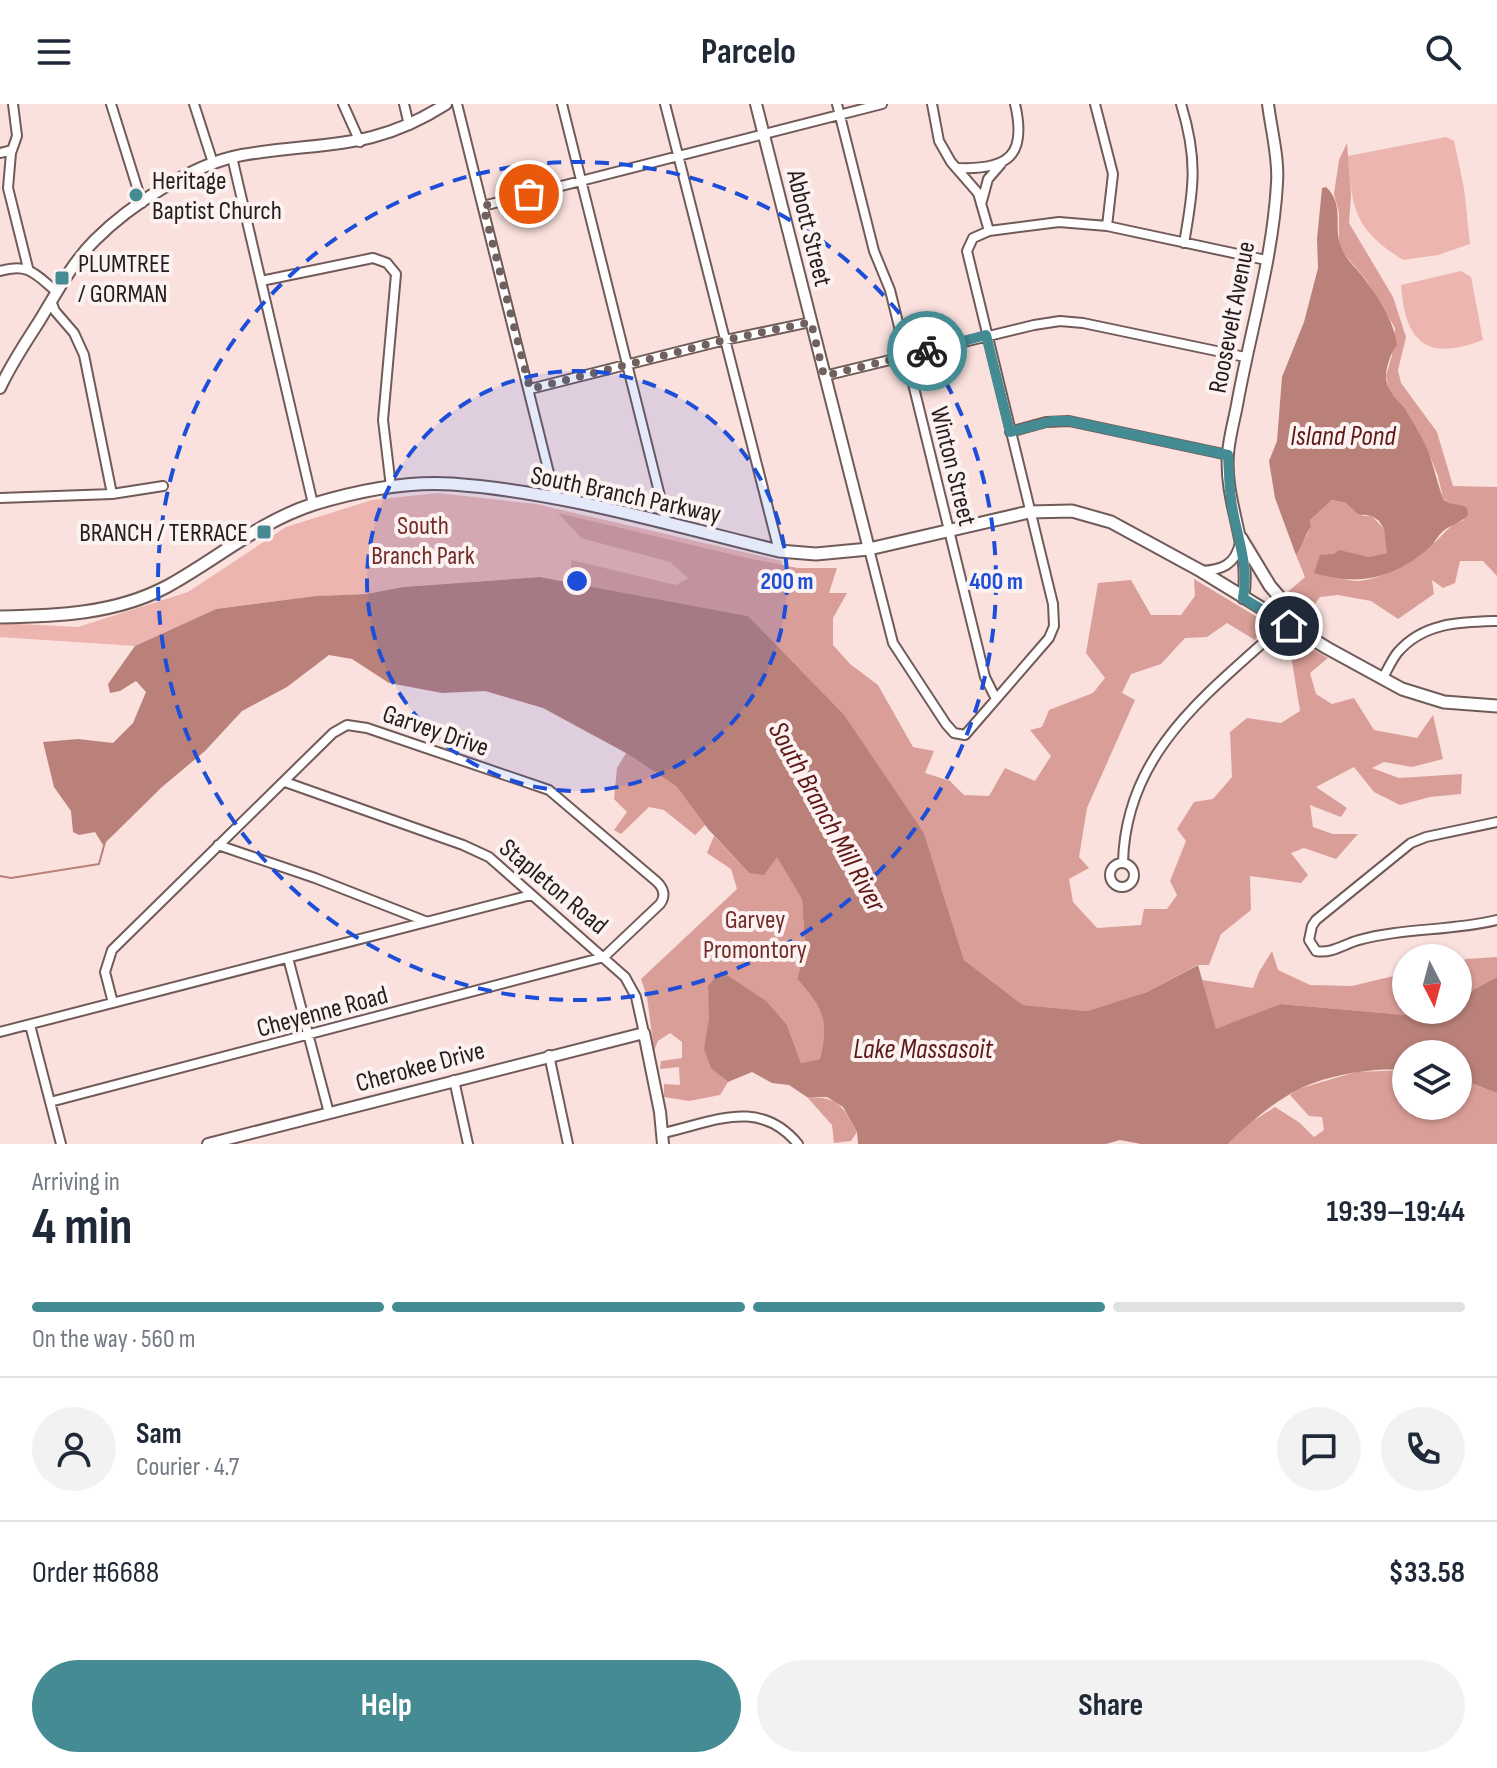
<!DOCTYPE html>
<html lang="en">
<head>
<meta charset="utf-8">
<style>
	body { margin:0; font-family:"Sofia Sans Condensed",sans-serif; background:#f2f2f3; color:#1f2937; height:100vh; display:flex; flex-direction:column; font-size:30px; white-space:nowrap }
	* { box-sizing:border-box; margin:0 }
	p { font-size:26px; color:#747a83 }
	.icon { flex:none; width:44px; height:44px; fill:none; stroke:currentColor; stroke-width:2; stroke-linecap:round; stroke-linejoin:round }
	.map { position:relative; height:1040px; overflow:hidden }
	.sheet { display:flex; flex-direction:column; background:#fff; flex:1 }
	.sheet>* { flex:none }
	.needle { width:52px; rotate:174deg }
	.buttons { position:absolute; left:1392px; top:840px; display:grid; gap:16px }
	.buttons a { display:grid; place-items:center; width:80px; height:80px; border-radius:50%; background:#fff; box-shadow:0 2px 6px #0004; font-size:40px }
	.pin { position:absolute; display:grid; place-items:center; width:68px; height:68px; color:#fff; margin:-34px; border:4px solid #fff; border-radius:50%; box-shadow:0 2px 8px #0007 }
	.courier { position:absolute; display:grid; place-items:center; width:80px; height:80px; margin:-40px; border:6px solid #458b94; border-radius:50%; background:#fff; color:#222; box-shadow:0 2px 10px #0007 }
	.head em { font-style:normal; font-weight:700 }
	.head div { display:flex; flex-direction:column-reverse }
	.head { display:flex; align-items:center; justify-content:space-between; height:136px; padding:0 32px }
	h1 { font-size:52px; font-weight:700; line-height:60px }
	.bar { display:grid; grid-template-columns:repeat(4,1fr); gap:12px 8px; align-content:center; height:96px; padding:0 32px }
	.bar i { height:10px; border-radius:6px; background:#e0e1e3 }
	.bar .selected { background:#458b94 }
	.bar p { grid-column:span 4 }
	.line { display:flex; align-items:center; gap:20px; padding:0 32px; border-top:2px solid #e0e1e3 }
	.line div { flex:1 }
	.round { display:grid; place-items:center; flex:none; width:84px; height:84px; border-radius:42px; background:#f2f2f3 }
	.cta { display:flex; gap:16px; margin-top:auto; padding:16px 32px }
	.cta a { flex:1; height:92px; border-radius:48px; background:#458b94; color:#fff; font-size:32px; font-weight:700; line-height:92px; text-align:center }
	.cta a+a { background:#f2f2f3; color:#1f2937 }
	header { display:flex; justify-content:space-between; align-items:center; height:104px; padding:0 32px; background:#fff; font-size:36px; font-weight:700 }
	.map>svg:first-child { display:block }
</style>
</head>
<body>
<header><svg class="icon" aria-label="menu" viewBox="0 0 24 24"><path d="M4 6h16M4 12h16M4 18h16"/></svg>Parcelo<svg class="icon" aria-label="search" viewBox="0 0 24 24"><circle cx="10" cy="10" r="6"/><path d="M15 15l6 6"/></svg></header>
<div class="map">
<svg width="1497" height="1040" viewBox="0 0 1497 1040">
	<rect width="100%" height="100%" fill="#fae1de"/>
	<!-- green -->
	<path fill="#edb5af" d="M 1446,33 L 1454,37 L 1464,84 L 1470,140 L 1438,151 L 1403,156 C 1355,125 1352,107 1348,52 Z
		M 1461,167 L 1471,173 L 1483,236 C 1426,258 1405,238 1401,181 Z
		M 437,389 L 536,400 L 782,457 L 782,494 L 748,512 L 540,473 L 403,483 L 366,490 L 316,492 L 216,505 L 135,542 L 0,533 L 0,519 L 78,523 L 188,488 L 286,423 L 372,396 Z"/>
	<!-- forest -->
	<path fill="#d99e98" d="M 1347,39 L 1351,91 L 1349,119 L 1393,193 L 1406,233 L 1398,266 L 1401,279 L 1437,328 L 1453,382 L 1497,383 L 1497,472 L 1483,457 L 1460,457 L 1455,479 L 1443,484 L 1432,476 L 1434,490 L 1398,515 L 1371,497 L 1338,491 L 1320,493 L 1309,508 L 1312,522 L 1294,503 L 1288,488 L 1305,473 L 1296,451 L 1311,423 L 1310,416 L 1332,396 L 1346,399 L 1364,412 L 1372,412 L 1384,425 L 1388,449 L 1368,453 L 1331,474 C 1340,473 1347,477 1356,477 C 1381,477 1410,457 1430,442 C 1443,433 1446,422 1464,416 L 1443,394 L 1438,372 L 1425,340 L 1408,309 L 1389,286 L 1386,272 L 1392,251 L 1395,224 L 1366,176 L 1343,148 L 1339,139 L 1339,109 L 1334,90 L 1339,56 Z
		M 558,409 L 751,455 L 798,464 L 837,464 L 829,489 L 847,489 L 833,514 L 833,541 L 850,560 L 878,581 L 913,643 L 934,647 L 925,669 L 950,677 L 964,691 L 989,692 L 1005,664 L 1035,677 L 1051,652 L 1030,626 L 1042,623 L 1049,606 L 1093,589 L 1105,574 L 1086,549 L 1098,479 L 1131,476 L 1151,511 L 1181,511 L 1195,492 L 1194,475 L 1267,519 L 1255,536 L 1227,519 L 1207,533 L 1185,534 L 1161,560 L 1131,570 L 1122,589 L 1135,596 L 1087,704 L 1079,753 L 1089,764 L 1069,775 L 1073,798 L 1097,824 L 1141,821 L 1144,805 L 1167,805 L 1177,791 L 1170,777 L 1186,737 L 1177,725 L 1194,698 L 1213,695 L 1232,673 L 1230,628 L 1247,614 L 1281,619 L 1300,607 L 1291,551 L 1298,537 L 1328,554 L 1310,569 L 1316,590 L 1332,600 L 1354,594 L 1374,626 L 1417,634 L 1433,611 L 1443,655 L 1412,663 L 1384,658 L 1372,664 L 1399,674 L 1462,670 L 1461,690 L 1430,693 L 1400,701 L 1374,688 L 1354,663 L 1316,683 L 1347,704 L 1341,713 L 1310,701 L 1313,723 L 1333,730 L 1358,730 L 1336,755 L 1304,744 L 1291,749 L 1308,771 L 1301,779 L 1250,772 L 1251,806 L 1221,830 L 1209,861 L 1197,861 L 1147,888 L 1087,907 L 1023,901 L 964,856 L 924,729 L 748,512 L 572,479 L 571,456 L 676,481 L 688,474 L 670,458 L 581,434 Z
		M 626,649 L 676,682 L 705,721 L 695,731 L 664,706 L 649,703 L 621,730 L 614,726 L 627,708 L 614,695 L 617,664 Z
		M 714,732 L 749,769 L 777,752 L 802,794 L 805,847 L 797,875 C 825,906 829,914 820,955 L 801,959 L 787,921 L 708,883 C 709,893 710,905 709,915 C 706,948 700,955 728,978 L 720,991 L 689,997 L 664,993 L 664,980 L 680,981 L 679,963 L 660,965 L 661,957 L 682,954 L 682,938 L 670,929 L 658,937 L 654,947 L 647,893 L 641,875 L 737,785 L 731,765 L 707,749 Z
		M 1272,847 L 1278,866 L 1310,881 L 1352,882 L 1406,869 L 1406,906 L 1440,906 L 1429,913 L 1280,900 L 1216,926 L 1202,876 L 1253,884 L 1259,868 Z
		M 1497,853 L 1497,873 L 1458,894 L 1458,860 L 1466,855 Z
		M 1406,966 L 1406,1002 L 1458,1002 L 1458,974 L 1497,989 L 1497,1040 L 1228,1040 L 1251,1018 L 1275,1003 L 1300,1019 L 1314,1033 L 1324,1026 L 1322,1013 L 1309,1012 L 1290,991 L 1298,985 L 1356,968 Z
		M 807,993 C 840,993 842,1002 857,1028 L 851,1037 L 834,1039 L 832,1021 Z"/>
	<!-- water -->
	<path fill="#b9817a" d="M 1326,83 C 1345,100 1333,123 1341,143 C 1345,154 1356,164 1363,173 C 1378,193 1394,217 1397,241 C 1391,247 1385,266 1386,275 C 1388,288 1398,296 1406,306 C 1411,314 1423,335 1427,344 C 1431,353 1441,392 1444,396 C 1450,402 1460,399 1467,404 L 1468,411 C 1461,419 1450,421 1442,428 C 1437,433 1435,438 1430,443 C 1395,474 1359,483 1314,469 L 1320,451 L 1334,450 L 1339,446 L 1368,453 L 1387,449 L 1384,425 L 1379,417 L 1372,412 L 1358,410 L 1346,399 L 1332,396 L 1310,416 L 1311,423 C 1304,432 1303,442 1296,451 L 1275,394 L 1269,357 L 1277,337 L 1282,273 L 1304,218 L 1318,164 L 1317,135 L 1322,84 Z
		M 540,473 L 748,512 L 844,611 L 924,729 L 964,856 L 1023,901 L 1087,907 L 1147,888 L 1198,861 L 1216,925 L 1280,900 L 1429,913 L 1440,906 L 1458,906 L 1458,894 L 1497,873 L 1497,989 L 1458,974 L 1458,950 L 1406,950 L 1406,966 C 1373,963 1326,971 1297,986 C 1271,1000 1248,1020 1228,1040 L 1141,1040 L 1120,1036 L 1106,1040 L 858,1040 L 857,1028 L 843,1003 L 827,993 L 807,993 L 789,981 L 772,979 L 752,968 L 728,978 L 711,964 L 704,945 L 709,914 L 708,882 L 721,867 L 766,897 L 787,921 L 801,959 L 820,955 C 829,915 824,905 797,875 L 805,846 L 802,795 L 777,753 L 764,771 L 749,769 L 708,725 L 676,682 L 626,649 L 543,604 L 485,587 L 442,589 L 389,579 L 352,555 L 329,551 L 287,583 L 242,607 L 205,647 L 162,683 L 103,741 L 95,728 L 79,731 L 73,728 L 71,707 L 54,683 L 43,638 L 78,635 L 113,639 L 133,619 L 146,588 L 136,577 L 120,587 L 110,589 L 108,580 L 135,542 L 216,505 L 316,492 L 366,490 L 403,483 Z"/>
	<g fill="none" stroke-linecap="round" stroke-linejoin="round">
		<!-- stream -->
		<path stroke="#b9817a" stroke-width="2" d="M 0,772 L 11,774 L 99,760 L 105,738"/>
		<defs>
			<path id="minor" d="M 13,0 L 17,32 L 11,49 L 8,84 L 28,164
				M 111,0 L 142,99
				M 194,0 L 213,59
				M 343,0 L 360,38
				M 404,0 L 409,21
				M 457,0 L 555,393
				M 562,0 L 667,420
				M 665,0 L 779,447
				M 837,0 L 874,147 L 890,186 L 985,573 L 996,595
				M 1095,0 L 1113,70 L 1107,122
				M 1181,0 C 1198,55 1194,84 1184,139
				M 0,49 L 12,46
				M 232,53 L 313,400
				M 958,64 C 1009,66 1027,51 1015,0
				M 982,97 L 988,75 L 1001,60
				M 483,102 L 882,0
				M 989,127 L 1059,118 L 1107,122 L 1266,156
				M 0,167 C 29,158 36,171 57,188
				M 261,177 L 373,154 L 387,159 L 396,170 L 383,316 L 391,383
				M 51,197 L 55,207 L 74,229 L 84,251 L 112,390
				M 824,272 L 1034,221 L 1060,217 L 1083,219 L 1245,253
				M 530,285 L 725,236 L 811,218
				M 1010,328 L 1046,318 L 1069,317 L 1228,351
				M 0,394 L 112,390 L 163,382
				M 869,445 L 893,539 L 946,620 L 954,629 L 965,631 L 1049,534 L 1054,522 L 1053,500 L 967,147 L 973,134 L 989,127 L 978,89 L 951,58 L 939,37 L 932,0
				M 1201,467 C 1222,466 1235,461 1240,439
				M 1382,575 C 1387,567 1392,555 1398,548 C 1424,518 1461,518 1497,517
				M 285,678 L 463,741 L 489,753 L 625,873 L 636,893 L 644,929
				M 1497,718 L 1426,733 L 1411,739 L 1316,816 L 1312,822 L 1309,836 L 1316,847 C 1332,850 1344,840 1359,836 C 1401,824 1452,827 1497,816
				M 218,741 L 315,774 L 425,817
				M 1123,758 C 1126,646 1210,588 1285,519
				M1110 771a12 12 0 1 1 24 0a12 12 0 1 1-24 0Z
				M 288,854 L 329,1009
				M 30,921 L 61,1040
				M 0,928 L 531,791
				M 549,951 L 568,1040
				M 454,976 L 468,1040
				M 50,998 L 604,853 L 660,800 C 666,792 664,784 656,777 L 549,686 L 367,624 L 347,621 L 333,629 L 112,846 L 105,868 L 113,899
				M 663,1029 C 714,1018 759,993 798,1040"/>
			<path id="tertiary" d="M 756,0 L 869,445
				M 0,284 C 11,260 26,238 40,216 C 57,188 72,159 95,136 C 130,101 193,60 242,51 C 323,37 371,48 446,0
				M 1243,494 C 1252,446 1224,399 1228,350 C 1229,334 1234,317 1237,301 C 1250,228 1273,154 1277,79 C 1279,54 1271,25 1268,0
				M 208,1040 L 644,929 L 660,1008 L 663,1040"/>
			<path id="secondary" d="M 1241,434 L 1270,482 L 1313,532
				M 0,513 C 56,512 115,510 166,483 C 216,456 258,418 314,400 C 357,387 407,377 452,380 C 563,388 671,421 779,447 L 816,450 L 869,445 L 1029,408 L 1072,407 L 1111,418 L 1201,467 L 1327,544 L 1402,585 L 1444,598 L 1497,602"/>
		</defs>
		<!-- minor casing -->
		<use href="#minor" stroke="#705b58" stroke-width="12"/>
		<!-- tertiary casing -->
		<use href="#tertiary" stroke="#705b58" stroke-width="14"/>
		<!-- secondary casing -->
		<use href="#secondary" stroke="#705b58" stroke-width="15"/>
		<!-- minor -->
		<use href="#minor" stroke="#fff" stroke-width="8"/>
		<!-- tertiary -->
		<use href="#tertiary" stroke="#fff" stroke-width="10"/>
		<!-- secondary -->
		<use href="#secondary" stroke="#fff" stroke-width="11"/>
	</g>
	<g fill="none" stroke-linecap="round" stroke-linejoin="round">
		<!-- done -->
		<path stroke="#70615f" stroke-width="8" stroke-dasharray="0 14.4" d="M 529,90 L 483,102 L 530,285 L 725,236 L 811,218 L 824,272 L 927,247"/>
		<!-- route -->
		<path stroke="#458b94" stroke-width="10" d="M 927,247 L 986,231 L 1010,328 L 1052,317 L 1069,317 L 1228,351 C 1229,366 1229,381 1231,395 C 1235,429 1250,460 1243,494 L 1289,522"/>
	</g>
	<!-- distance rings -->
	<circle cx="577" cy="477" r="210" fill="#1d4ed8" fill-opacity=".12"/>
	<g fill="none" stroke="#1d4ed8" stroke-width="4" stroke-dasharray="14 10">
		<circle cx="577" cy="477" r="210"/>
		<circle cx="577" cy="477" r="419"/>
	</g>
	<!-- markers -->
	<g fill="#458b94" stroke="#fcf2f1" stroke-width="3">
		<circle cx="136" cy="91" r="8"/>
		<rect x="54" y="166" width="16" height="16" rx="4"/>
		<rect x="256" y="420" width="16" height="16" rx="4"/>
	</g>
	<g text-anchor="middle" stroke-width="8" stroke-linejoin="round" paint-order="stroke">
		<!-- poi labels -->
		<g font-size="26" fill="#251c1b" stroke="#fcf2f1" text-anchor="start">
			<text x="152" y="85">Heritage<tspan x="152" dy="30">Baptist Church</tspan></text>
			<text x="78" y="168">PLUMTREE<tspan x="78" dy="30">/ GORMAN</tspan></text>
			<text x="248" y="437" text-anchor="end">BRANCH / TERRACE</text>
		</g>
		<!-- street labels -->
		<g font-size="26" fill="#251c1b" stroke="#fcf2f1">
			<text transform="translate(810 124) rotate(76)" y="9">Abbott Street</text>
			<text transform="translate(1231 213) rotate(-79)" y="9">Roosevelt Avenue</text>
			<text transform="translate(954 362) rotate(76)" y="9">Winton Street</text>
			<text transform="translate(626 390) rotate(12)" y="9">South Branch Parkway</text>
			<text transform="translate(436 626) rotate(19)" y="9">Garvey Drive</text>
			<text transform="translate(554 782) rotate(40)" y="9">Stapleton Road</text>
			<text transform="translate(322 907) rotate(-15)" y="9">Cheyenne Road</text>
			<text transform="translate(420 962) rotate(-15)" y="9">Cherokee Drive</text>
		</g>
		<!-- park labels -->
		<g font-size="26" fill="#732d28" stroke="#fcf2f1">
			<text x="423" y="430">South<tspan x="423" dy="30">Branch Park</tspan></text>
			<text x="755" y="824">Garvey<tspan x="755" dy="30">Promontory</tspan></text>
		</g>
		<!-- water labels -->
		<g font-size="28" font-style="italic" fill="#5e1917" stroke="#fcf2f1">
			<text x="1343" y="341">Island Pond</text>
			<text transform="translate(828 712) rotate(61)" y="10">South Branch Mill River</text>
			<text x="923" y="954">Lake Massasoit</text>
		</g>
	</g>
	<circle cx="577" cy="477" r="12" fill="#1d4ed8" stroke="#fcf2f1" stroke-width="4"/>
	<g font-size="24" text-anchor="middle" font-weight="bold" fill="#1d4ed8" stroke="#fcf2f1" stroke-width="8" stroke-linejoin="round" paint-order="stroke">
		<text x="787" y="485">200 m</text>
		<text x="996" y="485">400 m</text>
	</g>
</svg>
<div class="buttons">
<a><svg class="needle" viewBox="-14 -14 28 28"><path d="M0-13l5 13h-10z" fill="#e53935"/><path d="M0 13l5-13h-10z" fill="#747a83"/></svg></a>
<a><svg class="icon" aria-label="layers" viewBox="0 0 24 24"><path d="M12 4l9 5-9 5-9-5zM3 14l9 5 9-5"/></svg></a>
</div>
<div class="pin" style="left:529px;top:90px;background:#ea580c"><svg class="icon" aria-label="bag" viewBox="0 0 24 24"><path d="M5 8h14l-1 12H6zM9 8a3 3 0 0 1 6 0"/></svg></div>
<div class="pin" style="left:1289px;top:522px;background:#1f2937"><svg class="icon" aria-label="home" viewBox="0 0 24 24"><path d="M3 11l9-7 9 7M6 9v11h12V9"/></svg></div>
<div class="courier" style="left:927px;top:247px"><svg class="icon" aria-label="bike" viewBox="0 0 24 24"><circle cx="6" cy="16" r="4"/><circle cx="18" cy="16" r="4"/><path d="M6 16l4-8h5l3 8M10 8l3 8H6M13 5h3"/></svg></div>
</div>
<section class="sheet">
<div class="head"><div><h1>4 min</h1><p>Arriving in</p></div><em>19:39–19:44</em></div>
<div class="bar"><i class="selected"></i><i class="selected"></i><i class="selected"></i><i></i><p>On the way · 560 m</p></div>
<div class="line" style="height:144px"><a class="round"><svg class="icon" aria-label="person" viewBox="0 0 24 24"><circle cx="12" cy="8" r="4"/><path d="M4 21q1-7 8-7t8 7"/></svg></a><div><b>Sam</b><p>Courier · 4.7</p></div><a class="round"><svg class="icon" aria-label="chat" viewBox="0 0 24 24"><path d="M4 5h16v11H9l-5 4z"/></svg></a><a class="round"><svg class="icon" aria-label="phone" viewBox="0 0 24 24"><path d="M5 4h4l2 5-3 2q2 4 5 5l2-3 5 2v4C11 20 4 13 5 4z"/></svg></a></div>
<div class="line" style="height:104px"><div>Order #6688</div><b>$33.58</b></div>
<div class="cta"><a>Help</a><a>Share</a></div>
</section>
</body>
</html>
